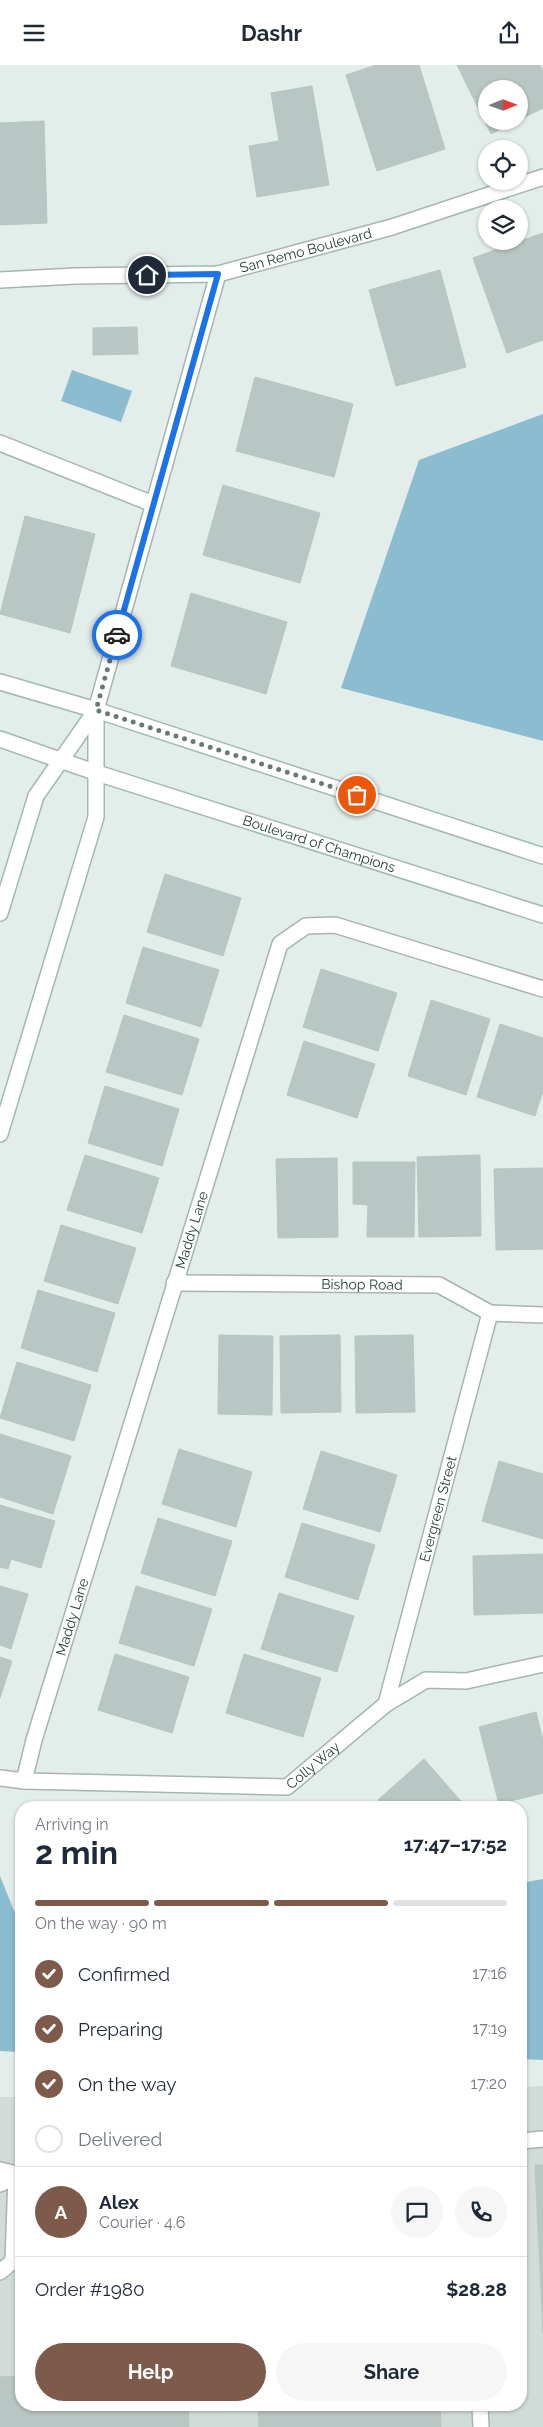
<!DOCTYPE html>
<html lang="en">
<head>
<meta charset="utf-8">
<style>
	body { margin:0; font-family:Raleway,sans-serif; background:#f6f6f7; color:#1f2937; height:100vh; display:flex; flex-direction:column; font-size:19px; white-space:nowrap }
	* { box-sizing:border-box; margin:0 }
	p { font-size:16px; color:#747a83 }
	.icon { flex:none; width:28px; height:28px; fill:none; stroke:currentColor; stroke-width:2; stroke-linecap:round; stroke-linejoin:round }
	.map { position:relative; flex:1; overflow:hidden }
	.side { position:absolute; left:15px; top:1736px; width:512px; height:610px; display:flex; flex-direction:column; background:#fff; border-radius:20px; box-shadow:0 1px 4px #0004 }
	.side>* { flex:none }
	.needle { width:32px; rotate:89deg }
	.fabs { position:absolute; left:478px; top:15px; display:grid; gap:10px }
	.fabs a { display:grid; place-items:center; width:50px; height:50px; border-radius:50%; background:#fff; box-shadow:0 1px 4px #0004; font-size:25px }
	.pin { position:absolute; display:grid; place-items:center; width:42px; height:42px; color:#fff; margin:-21px; border:2px solid #fff; border-radius:50%; box-shadow:0 1px 5px #0007 }
	.courier { position:absolute; display:grid; place-items:center; width:50px; height:50px; margin:-25px; border:4px solid #1a73e8; border-radius:50%; background:#fff; color:#222; box-shadow:0 1px 6px #0007 }
	.head em { font-style:normal; font-weight:700 }
	.head div { display:flex; flex-direction:column-reverse }
	.head { display:flex; align-items:center; justify-content:space-between; height:85px; padding:0 20px }
	h1 { font-size:32px; font-weight:700; line-height:38px }
	.bar { display:grid; grid-template-columns:repeat(4,1fr); gap:8px 5px; align-content:center; height:60px; padding:0 20px }
	.bar i { height:6px; border-radius:4px; background:#e0e1e3 }
	.bar .selected { background:#7d5a49 }
	.bar p { grid-column:span 4 }
	.line { display:flex; align-items:center; gap:12px; padding:0 20px; border-top:1px solid #e0e1e3 }
	.line div { flex:1 }
	.round { display:grid; place-items:center; flex:none; width:52px; height:52px; border-radius:26px; background:#f6f6f7 }
	ol { padding:0 20px; list-style:none }
	li { display:flex; align-items:center; gap:15px; height:55px }
	li p { margin-inline-start:auto }
	li .icon { padding:5px; border-radius:50%; background:#7d5a49; color:#fff; stroke-width:4 }
	li:last-child { color:#747a83 }
	li i { width:28px; height:28px; border:2px solid #e0e1e3; border-radius:50% }
	.action { display:flex; gap:10px; margin-top:auto; padding:10px 20px }
	.action a { flex:1; height:58px; border-radius:30px; background:#7d5a49; color:#fff; font-size:20px; font-weight:700; line-height:58px; text-align:center }
	.action a+a { background:#f6f6f7; color:#1f2937 }
	header { display:flex; justify-content:space-between; align-items:center; height:65px; padding:0 20px; background:#fff; font-size:22px; font-weight:700 }
	.map>svg:first-child { display:block }
</style>
</head>
<body>
<header><svg class="icon" aria-label="menu" viewBox="0 0 24 24"><path d="M4 6h16M4 12h16M4 18h16"/></svg>Dashr<svg class="icon" aria-label="share" viewBox="0 0 24 24"><path d="M12 15V3M7 8l5-5 5 5M5 13v7h14v-7"/></svg></header>
<div class="map">
<svg width="543" height="2362" viewBox="0 0 543 2362">
	<rect width="100%" height="100%" fill="#e3edea"/>
	<!-- built -->
	<path fill="#d1dcd9" d="M 543,2021 L 543,2362 L 0,2362 L 0,2032 L 21,2032 L 21,2340 L 521,2340 L 521,2022 Z"/>
	<!-- water -->
	<path fill="#8cbcd0" d="M 72,305 L 132,326 L 121,357 L 61,336 Z
		M 543,349 L 543,676 L 341,623 L 419,395 Z
		M 0,1811 L 21,1863 L 21,1987 L 0,1986 Z
		M 543,1814 L 543,1995 L 521,1994 L 521,1818 Z"/>
	<!-- building -->
	<path fill="#b8c7c3" stroke="#b6c6c2" d="M 376,0 L 419,0 L 445,84 L 377,106 L 346,10 Z
		M 457,0 L 540,0 L 543,6 L 543,43 L 519,55 L 519,24 L 486,24 L 486,56 L 516,56 L 491,69 Z
		M 312,21 L 329,120 L 257,132 L 249,81 L 279,76 L 271,28 Z
		M 44,56 L 47,158 L 0,160 L 0,58 Z
		M 543,168 L 543,275 L 507,288 L 473,193 Z
		M 440,205 L 466,302 L 396,321 L 369,225 Z
		M 137,262 L 138,289 L 93,290 L 93,263 Z
		M 255,312 L 353,339 L 334,412 L 236,386 Z
		M 223,420 L 320,448 L 300,518 L 203,490 Z
		M 25,451 L 95,469 L 70,568 L 0,549 Z
		M 191,528 L 287,557 L 266,629 L 171,601 Z
		M 165,809 L 241,833 L 223,891 L 147,867 Z
		M 143,882 L 219,905 L 201,962 L 126,938 Z
		M 321,904 L 397,928 L 378,986 L 303,962 Z
		M 431,935 L 490,954 L 466,1030 L 408,1011 Z
		M 124,950 L 199,974 L 182,1030 L 106,1007 Z
		M 500,959 L 543,973 L 543,1026 L 535,1051 L 477,1032 Z
		M 304,976 L 375,999 L 357,1053 L 287,1030 Z
		M 105,1021 L 179,1044 L 162,1101 L 88,1078 Z
		M 85,1090 L 159,1113 L 142,1168 L 67,1145 Z
		M 480,1090 L 481,1171 L 419,1172 L 417,1092 Z
		M 337,1093 L 338,1172 L 278,1173 L 276,1094 Z
		M 353,1097 L 415,1097 L 414,1172 L 367,1172 L 368,1140 L 353,1139 Z
		M 543,1103 L 543,1184 L 496,1185 L 494,1104 Z
		M 61,1160 L 136,1183 L 118,1239 L 44,1216 Z
		M 38,1225 L 115,1248 L 97,1307 L 21,1283 Z
		M 219,1270 L 273,1271 L 272,1350 L 218,1349 Z
		M 340,1270 L 341,1347 L 281,1348 L 280,1271 Z
		M 413,1270 L 415,1347 L 356,1348 L 355,1271 Z
		M 17,1297 L 91,1320 L 74,1376 L 0,1353 Z
		M 0,1369 L 71,1391 L 53,1449 L 0,1432 Z
		M 179,1384 L 252,1407 L 236,1462 L 162,1439 Z
		M 321,1386 L 397,1410 L 380,1467 L 303,1444 Z
		M 499,1396 L 543,1409 L 543,1474 L 482,1456 Z
		M 0,1440 L 55,1456 L 41,1503 L 11,1494 L 8,1504 L 0,1502 Z
		M 158,1453 L 232,1476 L 215,1531 L 141,1508 Z
		M 302,1458 L 375,1480 L 358,1535 L 285,1512 Z
		M 543,1489 L 543,1548 L 474,1550 L 473,1491 Z
		M 0,1521 L 28,1529 L 11,1584 L 0,1580 Z
		M 136,1521 L 212,1544 L 194,1601 L 119,1578 Z
		M 279,1528 L 354,1551 L 337,1607 L 261,1584 Z
		M 115,1589 L 189,1612 L 172,1668 L 98,1645 Z
		M 244,1589 L 321,1613 L 303,1672 L 226,1648 Z
		M 0,1592 L 12,1596 L 0,1633 Z
		M 536,1647 L 543,1675 L 543,1728 L 499,1739 L 479,1662 Z
		M 424,1694 L 466,1742 L 384,1742 L 378,1735 Z
		M 535,2100 L 543,2100 L 543,2268 Z
		M 21,2311 L 21,2340 L 188,2340 L 189,2362 L 0,2362 L 0,2312 Z
		M 258,2340 L 440,2340 L 441,2362 L 259,2362 Z"/>
	<g fill="none" stroke-linecap="round" stroke-linejoin="round">
		<defs>
			<path id="lane" d="M 521,2076 L 543,2074
				M 0,2105 L 21,2110
				M 0,2119 L 16,2111
				M 0,2207 L 13,2196 L 16,2111
				M 480,2340 L 481,2362"/>
			<g id="street">
				<path id="s1" d="M 0,215 L 75,211 L 218,209 L 392,162 L 543,112"/>
				<path d="M 0,378 L 153,439"/>
				<path d="M 96,645 L 218,209"/>
				<path id="s2" d="M 174,1218 L 439,1220 L 490,1248 L 543,1250"/>
				<path id="s3" d="M 386,1639 L 490,1248"/>
				<path id="s4" d="M 0,1713 L 24,1716 L 287,1722 L 386,1639 L 426,1615 L 466,1616 L 543,1599"/>
				<path id="s5" d="M 24,1716 L 34,1675 L 280,879 L 306,861 L 335,860 L 543,924"/>
			</g>
			<g id="secondary">
				<path d="M 0,617 L 96,645 L 543,791"/>
				<path id="s6" d="M 0,674 L 97,708 L 543,850"/>
				<path d="M 0,848 L 36,731 L 96,645"/>
				<path d="M 0,1069 L 96,752 L 96,645"/>
			</g>
		</defs>
		<!-- lane casing -->
		<use href="#lane" stroke="#a6b5b2" stroke-width="18"/>
		<!-- street casing -->
		<use href="#street" stroke="#a6b5b2" stroke-width="18"/>
		<!-- secondary casing -->
		<use href="#secondary" stroke="#a2b8b3" stroke-width="18"/>
		<!-- lane -->
		<use href="#lane" stroke="#fff" stroke-width="15"/>
		<!-- street -->
		<use href="#street" stroke="#fff" stroke-width="15"/>
		<!-- secondary -->
		<use href="#secondary" stroke="#fff" stroke-width="15"/>
	</g>
	<g fill="none" stroke-linecap="round" stroke-linejoin="round">
		<!-- done -->
		<path stroke="#667b78" stroke-width="5" stroke-dasharray="0 9" d="M 117,570 L 96,645 L 357,730"/>
		<!-- route -->
		<path stroke="#1a73e8" stroke-width="6" d="M 117,570 L 218,209 L 147,210"/>
	</g>
	<g text-anchor="middle" stroke-width="4" stroke-linejoin="round" paint-order="stroke">
		<!-- street labels -->
		<g font-size="14" fill="#233e3a" stroke="#f4f9f7">
			<text dy="5" stroke="none"><textPath href="#s1" startOffset="309">San Remo Boulevard</textPath></text>
			<text dy="5" stroke="none"><textPath href="#s6" startOffset="336">Boulevard of Champions</textPath></text>
			<text dy="5" stroke="none"><textPath href="#s5" startOffset="576">Maddy Lane</textPath></text>
			<text dy="5" stroke="none"><textPath href="#s2" startOffset="188">Bishop Road</textPath></text>
			<text dy="5" stroke="none"><textPath href="#s3" startOffset="202">Evergreen Street</textPath></text>
			<text dy="5" stroke="none"><textPath href="#s5" startOffset="171">Maddy Lane</textPath></text>
			<text dy="5" stroke="none"><textPath href="#s4" startOffset="321">Colly Way</textPath></text>
		</g>
	</g>
</svg>
<div class="fabs">
<a><svg class="needle" viewBox="-14 -14 28 28"><path d="M0-13l5 13h-10z" fill="#e53935"/><path d="M0 13l5-13h-10z" fill="#747a83"/></svg></a>
<a><svg class="icon" aria-label="locate" viewBox="0 0 24 24"><circle cx="12" cy="12" r="6"/><path d="M12 2v4M12 18v4M2 12h4M18 12h4"/></svg></a>
<a><svg class="icon" aria-label="layers" viewBox="0 0 24 24"><path d="M12 4l9 5-9 5-9-5zM3 14l9 5 9-5"/></svg></a>
</div>
<div class="pin" style="left:357px;top:730px;background:#ea580c"><svg class="icon" aria-label="bag" viewBox="0 0 24 24"><path d="M5 8h14l-1 12H6zM9 8a3 3 0 0 1 6 0"/></svg></div>
<div class="pin" style="left:147px;top:210px;background:#1f2937"><svg class="icon" aria-label="home" viewBox="0 0 24 24"><path d="M3 11l9-7 9 7M6 9v11h12V9"/></svg></div>
<div class="courier" style="left:117px;top:570px"><svg class="icon" aria-label="car" viewBox="0 0 24 24"><path d="M5 17H2v-5l4-1 3-4h7l3 4 3 1v5h-3M9 17h6M6 11h13"/><circle cx="7" cy="17" r="2"/><circle cx="17" cy="17" r="2"/></svg></div>
<section class="side">
<div class="head"><div><h1>2 min</h1><p>Arriving in</p></div><em>17:47–17:52</em></div>
<div class="bar"><i class="selected"></i><i class="selected"></i><i class="selected"></i><i></i><p>On the way · 90 m</p></div>
<ol>
<li><svg class="icon" aria-label="check" viewBox="0 0 24 24"><path d="M5 12l5 5 9-10"/></svg>Confirmed<p>17:16</p></li>
<li><svg class="icon" aria-label="check" viewBox="0 0 24 24"><path d="M5 12l5 5 9-10"/></svg>Preparing<p>17:19</p></li>
<li><svg class="icon" aria-label="check" viewBox="0 0 24 24"><path d="M5 12l5 5 9-10"/></svg>On the way<p>17:20</p></li>
<li><i></i>Delivered</li>
</ol>
<div class="line" style="height:90px"><b class="round" style="background:#7d5a49;color:#fff">A</b><div><b>Alex</b><p>Courier · 4.6</p></div><a class="round"><svg class="icon" aria-label="chat" viewBox="0 0 24 24"><path d="M4 5h16v11H9l-5 4z"/></svg></a><a class="round"><svg class="icon" aria-label="phone" viewBox="0 0 24 24"><path d="M5 4h4l2 5-3 2q2 4 5 5l2-3 5 2v4C11 20 4 13 5 4z"/></svg></a></div>
<div class="line" style="height:65px"><div>Order #1980</div><b>$28.28</b></div>
<div class="action"><a>Help</a><a>Share</a></div>
</section>
</div>
</body>
</html>
